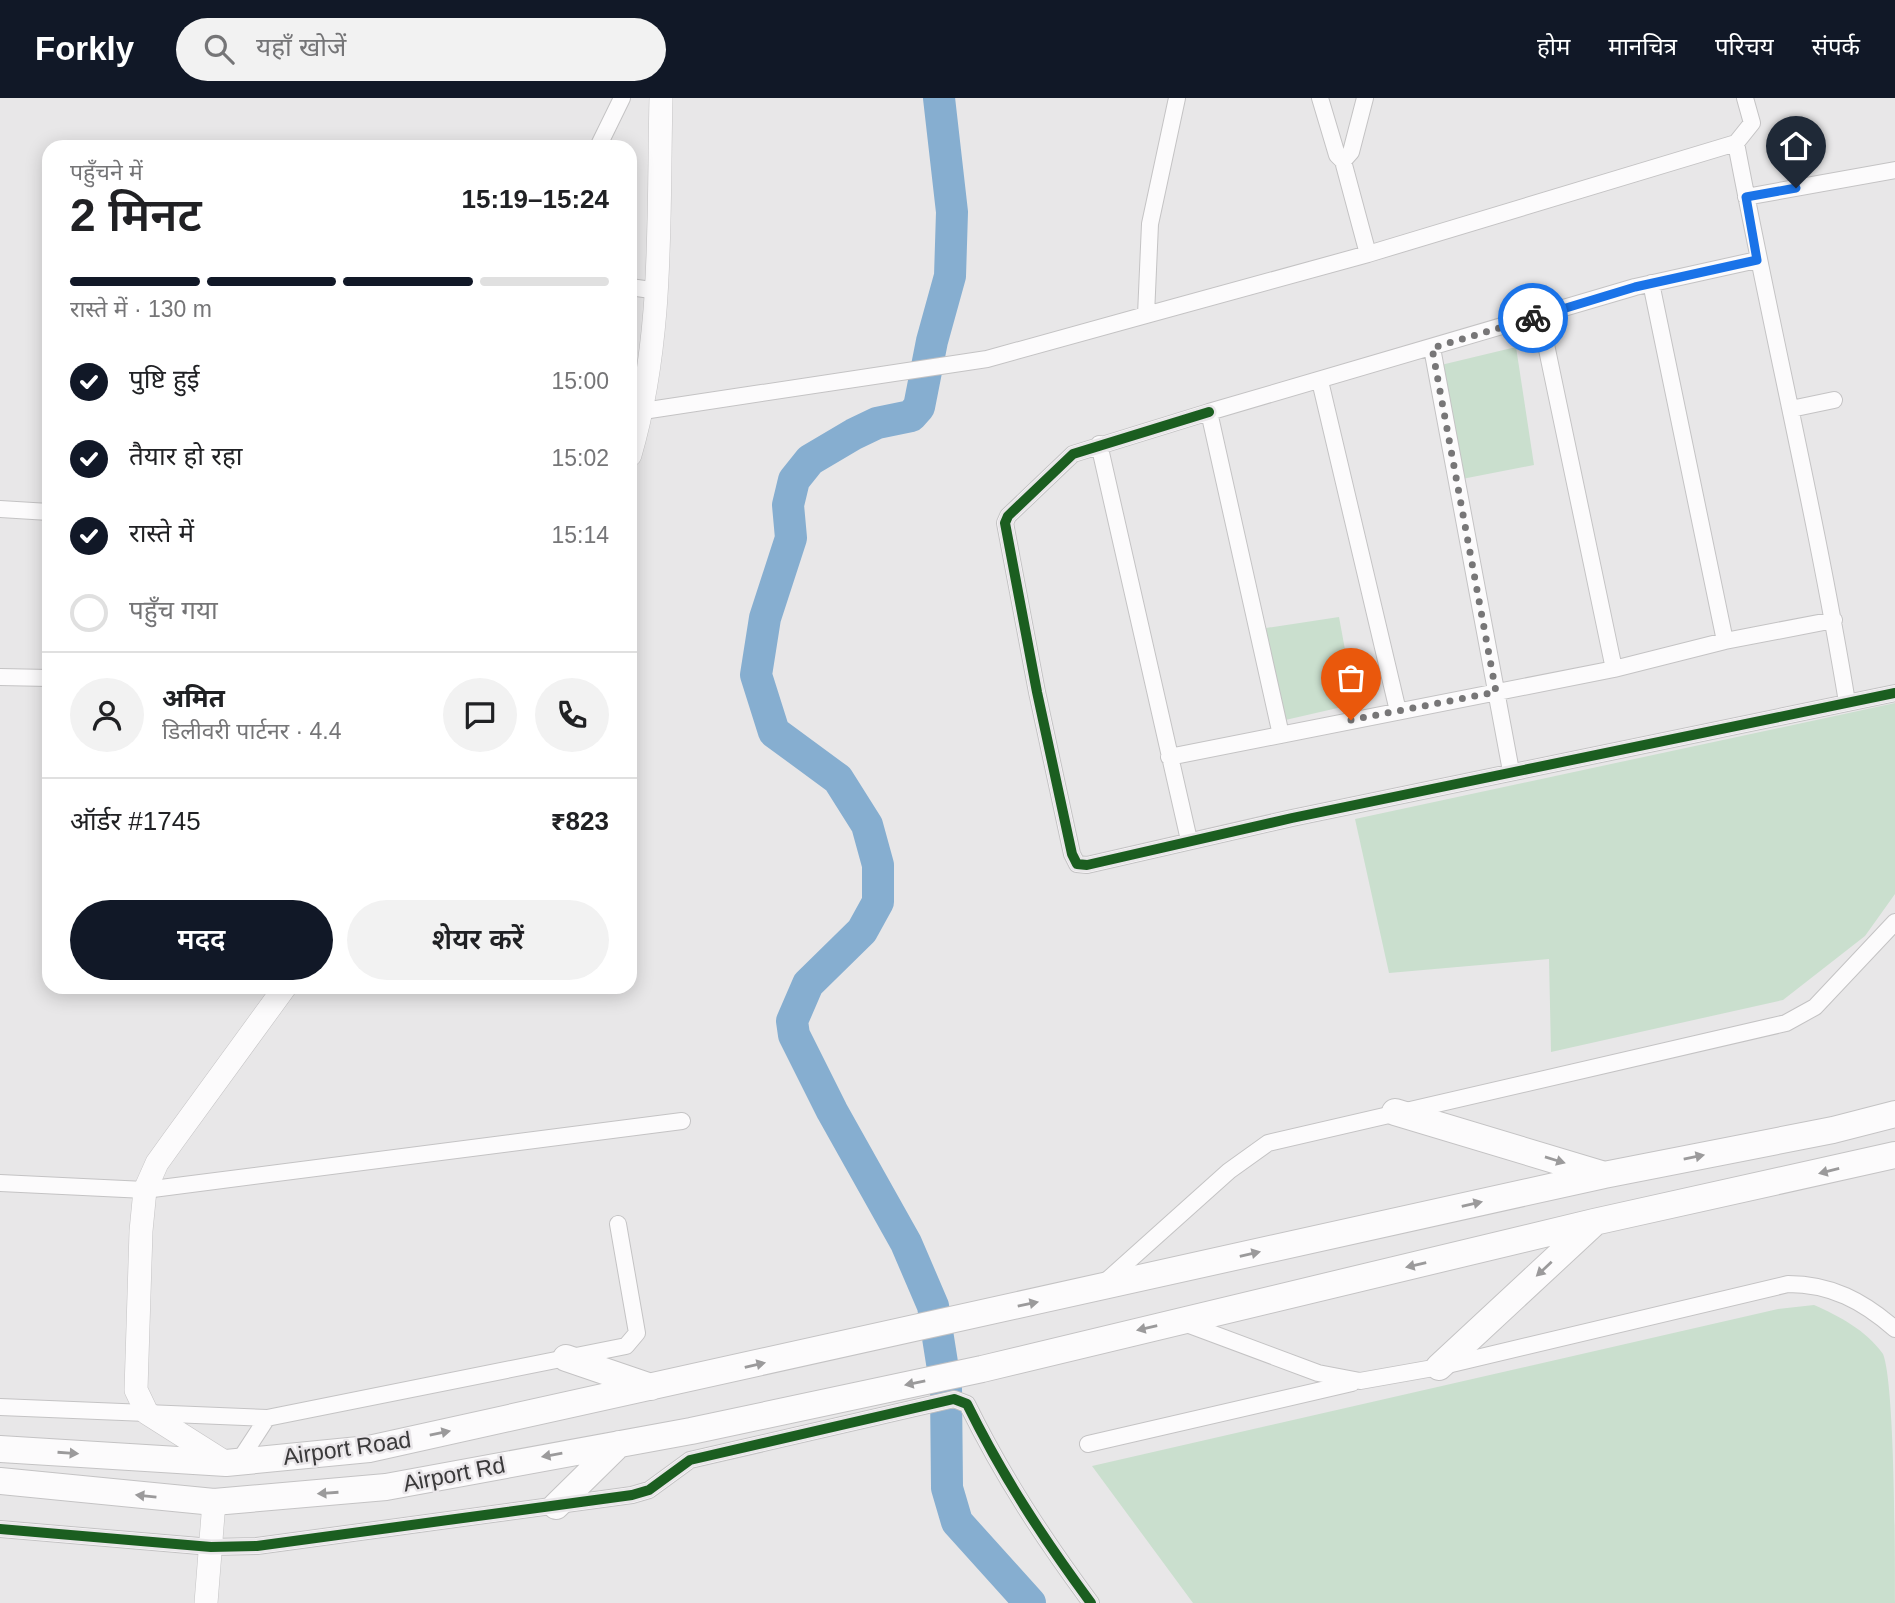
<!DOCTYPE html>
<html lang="hi">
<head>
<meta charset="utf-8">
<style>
	body { margin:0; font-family:Helvetica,"Noto Sans Devanagari",sans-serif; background:#f2f2f2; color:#202124; height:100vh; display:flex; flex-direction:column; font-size:26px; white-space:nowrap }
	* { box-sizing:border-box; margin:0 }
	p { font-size:23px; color:#757577 }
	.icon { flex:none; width:38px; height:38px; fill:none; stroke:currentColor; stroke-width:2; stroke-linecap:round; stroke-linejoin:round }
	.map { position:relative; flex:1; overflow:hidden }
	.sheet { position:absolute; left:42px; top:42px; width:595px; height:854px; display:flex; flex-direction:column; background:#fff; border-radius:21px; box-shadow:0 4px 18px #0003 }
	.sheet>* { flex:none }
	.pin { position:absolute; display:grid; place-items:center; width:60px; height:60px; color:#fff; margin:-72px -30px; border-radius:50% 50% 50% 0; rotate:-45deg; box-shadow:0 0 7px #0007 }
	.pin .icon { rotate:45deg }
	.courier { position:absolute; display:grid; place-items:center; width:70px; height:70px; margin:-35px; border:5px solid #1a73e8; border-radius:50%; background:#fff; color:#222; box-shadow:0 2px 9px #0007 }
	.headline em { font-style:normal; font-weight:600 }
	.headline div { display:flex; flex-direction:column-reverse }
	.headline { display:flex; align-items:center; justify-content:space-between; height:119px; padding:0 28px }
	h1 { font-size:46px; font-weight:600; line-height:52px }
	.bar { display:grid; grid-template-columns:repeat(4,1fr); gap:10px 7px; align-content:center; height:84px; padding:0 28px }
	.bar i { height:9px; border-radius:5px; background:#e0e0e0 }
	.bar .active { background:#111827 }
	.bar p { grid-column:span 4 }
	.line { display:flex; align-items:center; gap:18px; padding:0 28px; border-top:2px solid #e0e0e0 }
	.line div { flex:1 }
	.round { display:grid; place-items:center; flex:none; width:74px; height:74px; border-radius:37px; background:#f2f2f2 }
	ol { padding:0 28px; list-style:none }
	li { display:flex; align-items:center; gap:21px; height:77px }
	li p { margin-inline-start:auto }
	li .icon { padding:7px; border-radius:50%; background:#111827; color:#fff; stroke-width:4 }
	li:last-child { color:#757577 }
	li i { width:38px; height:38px; border:4px solid #e0e0e0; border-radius:50% }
	.button { display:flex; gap:14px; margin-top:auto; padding:14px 28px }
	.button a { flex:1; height:80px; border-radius:42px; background:#111827; color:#fff; font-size:28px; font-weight:600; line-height:80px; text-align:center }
	.button a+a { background:#f2f2f2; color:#202124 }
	header { display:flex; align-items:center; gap:42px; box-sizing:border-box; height:98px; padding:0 35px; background:#111827; color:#fff }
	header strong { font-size:33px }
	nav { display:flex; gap:38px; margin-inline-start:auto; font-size:24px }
	.search { width:490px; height:63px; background:#f2f2f2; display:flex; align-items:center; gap:18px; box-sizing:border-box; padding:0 24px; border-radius:38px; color:#757577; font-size:26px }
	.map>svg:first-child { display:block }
</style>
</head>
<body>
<header>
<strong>Forkly</strong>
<div class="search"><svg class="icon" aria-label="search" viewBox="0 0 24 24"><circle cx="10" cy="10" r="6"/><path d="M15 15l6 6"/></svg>यहाँ खोजें</div>
<nav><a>होम</a><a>मानचित्र</a><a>परिचय</a><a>संपर्क</a></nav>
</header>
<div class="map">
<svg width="1895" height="1505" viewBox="0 0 1895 1505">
	<rect width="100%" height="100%" fill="#e8e7e8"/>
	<!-- green -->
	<path fill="#cadfce" d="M 1516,249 L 1534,367 L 1462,381 L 1441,267 Z
		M 1339,519 L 1355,606 L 1281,623 L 1266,530 Z
		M 1895,605 L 1895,796 L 1865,838 L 1783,902 L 1551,954 L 1549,861 L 1389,875 L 1355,721 Z
		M 1814,1207 C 1839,1218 1866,1232 1883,1256 C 1895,1286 1895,1459 1895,1505 L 1193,1505 L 1092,1368 L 1778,1211 Z"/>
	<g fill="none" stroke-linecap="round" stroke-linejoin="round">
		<!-- river -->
		<path stroke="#86aed0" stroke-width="32" d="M 939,0 L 952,114 L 950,178 L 932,243 L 919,309 L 911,318 L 877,325 L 854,336 L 810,362 L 794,382 L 788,407 L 791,440 L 765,520 L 756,577 L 774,634 L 838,681 L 867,727 L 878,767 L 878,804 L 862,833 L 808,886 L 792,923 L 794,937 L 832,1013 L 906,1145 L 933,1208 L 946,1290 L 947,1390 L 957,1424 L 1030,1505"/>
		<defs>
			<path id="street" d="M 1320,0 L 1337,57 L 1343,63 L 1351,54 L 1365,0
				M 1736,45 C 1771,231 1816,416 1847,604
				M 598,49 L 622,0
				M 1343,63 L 1368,156
				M 1746,99 L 1895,72
				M 1651,185 L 1725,543
				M 630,189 L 658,193
				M 1146,217 L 1368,156 L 1736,45 L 1752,25 L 1745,0
				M 1540,218 L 1614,571
				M 1432,250 L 1511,673
				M 1320,283 L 1398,613
				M 1791,311 L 1834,302
				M 643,313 L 987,261 L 1146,217 L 1150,126 L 1177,0
				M 1209,314 L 1073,356 L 1008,418 L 1005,425 L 1037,594 L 1072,756 L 1077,766 L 1087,767 L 1292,720 L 1895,595
				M 1099,346 L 1189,742
				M 0,411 L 49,414
				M 0,579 L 49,580
				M 1281,637 L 1209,314 L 1635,189 L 1757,162
				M 1169,659 L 1614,571 L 1725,543 L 1834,522
				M 0,1085 L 145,1092 L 682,1023
				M 1104,1185 L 1229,1073 L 1268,1045 L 1786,925 L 1815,909 L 1895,824
				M 1184,1225 L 1318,1275 L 1360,1283 L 1439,1269 L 1788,1186 C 1831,1186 1863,1203 1895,1231
				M 0,1309 L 267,1320 L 626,1248 L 637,1235 L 618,1126
				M 1088,1346 L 1352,1285
				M 239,1363 L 267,1320
				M 0,1431 L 211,1449 L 257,1448 L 632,1397 L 649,1392 L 690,1362 L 954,1301 L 967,1306 C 1003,1379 1043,1440 1091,1505"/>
			<path id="secondary" d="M 630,357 C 664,240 658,120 661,0
				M 226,1365 L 147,1315 L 136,1292 L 141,1133 L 145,1092 L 157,1065 L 175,1040 L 285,889
				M 206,1505 L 214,1404"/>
			<path id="primary" d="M 1395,1014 L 1601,1076
				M 566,1260 L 651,1289
				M 1439,1269 L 1593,1126
				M 0,1351 L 226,1365 L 369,1351 L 1604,1077 L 1833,1032 L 1895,1016
				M 0,1383 L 214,1404 L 386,1389 L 691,1333 L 982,1271 L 1594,1124 L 1895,1057
				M 556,1408 L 619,1346"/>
		</defs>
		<!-- street casing -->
		<use href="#street" stroke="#c4c3c4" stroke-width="18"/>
		<!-- secondary casing -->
		<use href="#secondary" stroke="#c4c3c4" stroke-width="24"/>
		<!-- primary casing -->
		<use href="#primary" stroke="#c4c3c4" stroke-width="28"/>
		<!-- street -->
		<use href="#street" stroke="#fcfbfc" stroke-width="16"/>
		<!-- secondary -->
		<use href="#secondary" stroke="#fcfbfc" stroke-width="23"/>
		<!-- primary -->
		<use href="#primary" stroke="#fcfbfc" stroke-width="26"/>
		<defs>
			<path id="cycleway" d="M 1209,314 L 1073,356 L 1008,418 L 1005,425 L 1037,594 L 1072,756 L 1077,766 L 1087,767 L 1292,720 L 1895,595
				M 0,1431 L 211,1449 L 257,1448 L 632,1397 L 649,1392 L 690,1362 L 954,1301 L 967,1306 C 1003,1379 1043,1440 1091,1505"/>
		</defs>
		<!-- cycleway casing -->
		<use href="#cycleway" stroke="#e9e6e9" stroke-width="15"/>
		<!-- cycleway -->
		<use href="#cycleway" stroke="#1b5e20" stroke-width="10"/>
	</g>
	<!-- one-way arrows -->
	<defs><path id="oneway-solid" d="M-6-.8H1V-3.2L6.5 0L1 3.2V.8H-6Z" transform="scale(1.75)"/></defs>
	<g fill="#9b9a9b">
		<use href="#oneway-solid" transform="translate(1694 1059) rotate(-11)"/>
		<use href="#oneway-solid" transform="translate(1555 1062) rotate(17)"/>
		<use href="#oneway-solid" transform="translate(1829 1073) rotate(166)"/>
		<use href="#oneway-solid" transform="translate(1472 1106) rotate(-13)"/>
		<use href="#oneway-solid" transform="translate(1250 1156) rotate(-13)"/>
		<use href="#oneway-solid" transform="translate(1416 1167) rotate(167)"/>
		<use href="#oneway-solid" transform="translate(1544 1171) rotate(137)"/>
		<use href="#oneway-solid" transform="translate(1028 1206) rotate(-12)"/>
		<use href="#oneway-solid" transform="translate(1147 1230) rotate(167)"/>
		<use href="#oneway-solid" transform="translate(755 1267) rotate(-13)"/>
		<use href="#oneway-solid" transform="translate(915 1285) rotate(168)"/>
		<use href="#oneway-solid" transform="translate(440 1335) rotate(-12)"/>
		<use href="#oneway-solid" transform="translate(68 1355) rotate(4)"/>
		<use href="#oneway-solid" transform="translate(552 1357) rotate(170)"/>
		<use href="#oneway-solid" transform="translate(328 1395) rotate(176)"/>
		<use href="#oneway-solid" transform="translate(146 1398) rotate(-174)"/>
	</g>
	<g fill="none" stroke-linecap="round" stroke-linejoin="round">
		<!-- done -->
		<path stroke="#777677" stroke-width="7" stroke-dasharray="0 12.6" d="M 1351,622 L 1496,594 L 1432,250 L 1533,220"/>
		<!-- route -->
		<path stroke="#1a73e8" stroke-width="9" d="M 1533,220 L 1635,189 L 1757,162 L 1746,99 L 1796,90"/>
	</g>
	<g text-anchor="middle" stroke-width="5" stroke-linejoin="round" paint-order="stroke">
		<!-- street labels -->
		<g font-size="23" fill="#3a393a" stroke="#e9e6e9">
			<text transform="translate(347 1350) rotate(-8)" y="8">Airport Road</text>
			<text transform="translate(454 1376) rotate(-11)" y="8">Airport Rd</text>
		</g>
	</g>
</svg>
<div class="pin" style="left:1351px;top:622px;background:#ea580c"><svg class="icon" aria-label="bag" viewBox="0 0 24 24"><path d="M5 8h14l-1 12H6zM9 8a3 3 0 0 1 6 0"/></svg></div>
<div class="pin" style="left:1796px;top:90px;background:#1f2937"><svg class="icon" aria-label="home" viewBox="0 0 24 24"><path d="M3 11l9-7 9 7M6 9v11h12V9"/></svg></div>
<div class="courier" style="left:1533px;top:220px"><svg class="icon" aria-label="bike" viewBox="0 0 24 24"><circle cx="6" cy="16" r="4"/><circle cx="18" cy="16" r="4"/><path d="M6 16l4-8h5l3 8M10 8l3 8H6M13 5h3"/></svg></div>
<section class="sheet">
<div class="headline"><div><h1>2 मिनट</h1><p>पहुँचने में</p></div><em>15:19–15:24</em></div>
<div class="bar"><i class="active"></i><i class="active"></i><i class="active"></i><i></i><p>रास्ते में · 130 m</p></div>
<ol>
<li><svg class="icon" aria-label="check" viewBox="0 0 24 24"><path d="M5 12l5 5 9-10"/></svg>पुष्टि हुई<p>15:00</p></li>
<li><svg class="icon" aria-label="check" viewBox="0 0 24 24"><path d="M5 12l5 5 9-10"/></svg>तैयार हो रहा<p>15:02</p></li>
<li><svg class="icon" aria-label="check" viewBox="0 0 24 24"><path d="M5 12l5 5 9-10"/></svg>रास्ते में<p>15:14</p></li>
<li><i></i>पहुँच गया</li>
</ol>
<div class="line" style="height:126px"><a class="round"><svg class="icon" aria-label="person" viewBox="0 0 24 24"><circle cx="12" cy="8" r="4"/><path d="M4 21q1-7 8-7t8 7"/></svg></a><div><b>अमित</b><p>डिलीवरी पार्टनर · 4.4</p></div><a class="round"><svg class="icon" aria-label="chat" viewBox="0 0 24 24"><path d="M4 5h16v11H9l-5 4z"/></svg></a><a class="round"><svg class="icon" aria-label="phone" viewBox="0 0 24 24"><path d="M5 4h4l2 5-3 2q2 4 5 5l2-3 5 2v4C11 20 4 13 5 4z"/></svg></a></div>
<div class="line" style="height:91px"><div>ऑर्डर #1745</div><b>₹823</b></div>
<div class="button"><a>मदद</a><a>शेयर करें</a></div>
</section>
</div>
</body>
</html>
